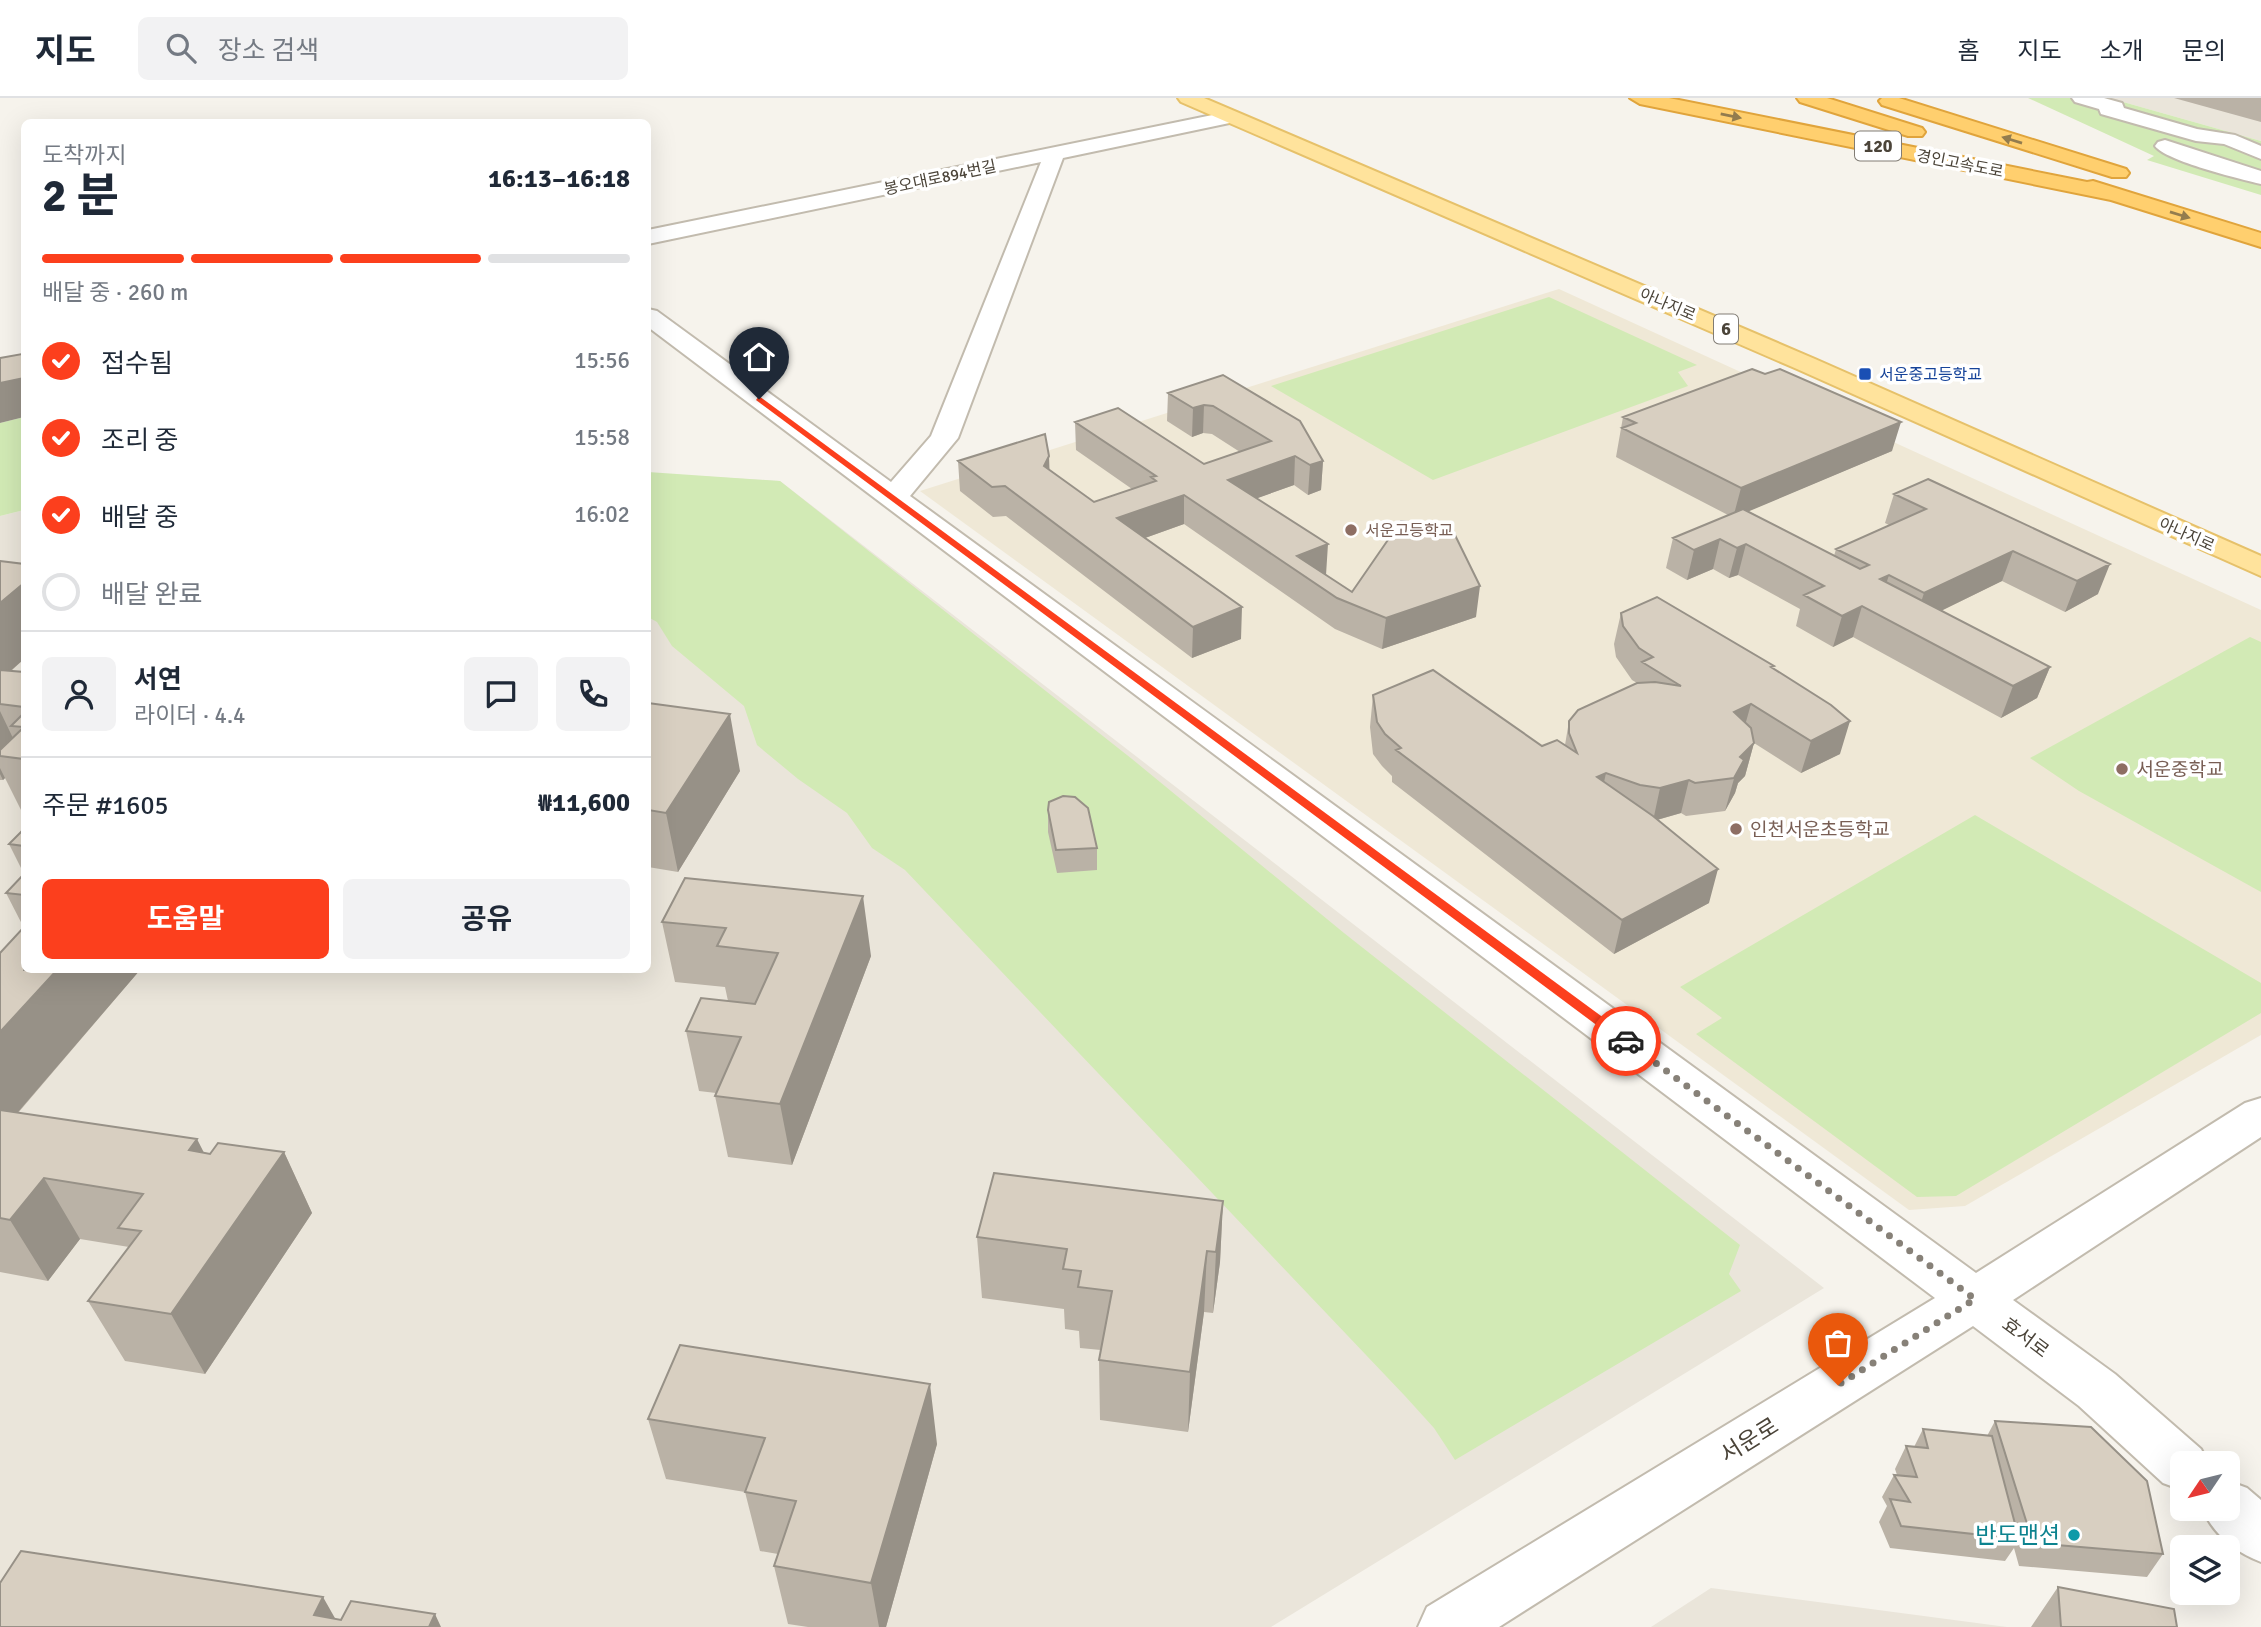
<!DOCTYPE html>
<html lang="ko">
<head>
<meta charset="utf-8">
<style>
	body { margin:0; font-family:Signika,"Noto Sans KR",sans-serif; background:#f2f2f3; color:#1f2937; height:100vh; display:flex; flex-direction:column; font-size:26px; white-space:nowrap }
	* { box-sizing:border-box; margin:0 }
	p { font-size:23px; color:#747a83 }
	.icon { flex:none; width:38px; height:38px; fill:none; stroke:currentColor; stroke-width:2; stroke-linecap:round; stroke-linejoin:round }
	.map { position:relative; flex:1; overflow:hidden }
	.details { position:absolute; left:21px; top:21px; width:630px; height:854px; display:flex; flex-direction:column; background:#fff; border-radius:10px; box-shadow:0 7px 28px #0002 }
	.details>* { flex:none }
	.needle { width:46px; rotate:235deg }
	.buttons { position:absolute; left:2170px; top:1353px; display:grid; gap:14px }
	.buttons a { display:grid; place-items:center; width:70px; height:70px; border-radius:10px; background:#fff; box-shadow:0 7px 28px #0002; font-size:35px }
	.pin { position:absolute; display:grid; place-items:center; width:60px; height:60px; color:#fff; margin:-72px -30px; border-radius:50% 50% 50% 0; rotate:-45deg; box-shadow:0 0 7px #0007 }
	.pin .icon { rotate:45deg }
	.courier { position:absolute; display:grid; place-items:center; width:70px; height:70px; margin:-35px; border:5px solid #fc3f1d; border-radius:50%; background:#fff; color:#222; box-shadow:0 2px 9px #0007 }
	.headline em { font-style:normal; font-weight:700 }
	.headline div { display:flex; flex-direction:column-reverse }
	.headline { display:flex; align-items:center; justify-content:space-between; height:119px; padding:0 21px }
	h1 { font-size:46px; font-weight:700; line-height:52px }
	.bar { display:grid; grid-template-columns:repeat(4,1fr); gap:10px 7px; align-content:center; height:84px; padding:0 21px }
	.bar i { height:9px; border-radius:5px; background:#e0e1e3 }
	.bar .selected { background:#fc3f1d }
	.bar p { grid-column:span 4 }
	.line { display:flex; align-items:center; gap:18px; padding:0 21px; border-top:2px solid #e0e1e3 }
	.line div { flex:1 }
	.round { display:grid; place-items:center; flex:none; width:74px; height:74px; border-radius:10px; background:#f2f2f3 }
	ol { padding:0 21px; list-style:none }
	li { display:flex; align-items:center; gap:21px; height:77px }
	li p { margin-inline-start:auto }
	li .icon { padding:7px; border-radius:50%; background:#fc3f1d; color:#fff; stroke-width:4 }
	li:last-child { color:#747a83 }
	li i { width:38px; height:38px; border:4px solid #e0e1e3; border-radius:50% }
	.cta { display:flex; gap:14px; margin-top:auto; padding:14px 21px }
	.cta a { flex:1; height:80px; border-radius:10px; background:#fc3f1d; color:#fff; font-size:28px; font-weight:700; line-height:80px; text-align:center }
	.cta a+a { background:#f2f2f3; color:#1f2937 }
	header { display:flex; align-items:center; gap:42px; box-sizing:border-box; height:98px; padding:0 35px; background:#fff; border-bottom:2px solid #e0e1e3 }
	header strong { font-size:33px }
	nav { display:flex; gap:38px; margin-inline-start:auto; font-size:24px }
	.search { width:490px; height:63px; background:#f2f2f3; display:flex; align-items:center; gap:18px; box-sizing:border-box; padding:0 24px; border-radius:10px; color:#747a83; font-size:26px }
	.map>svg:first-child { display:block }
</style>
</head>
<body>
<header>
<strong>지도</strong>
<div class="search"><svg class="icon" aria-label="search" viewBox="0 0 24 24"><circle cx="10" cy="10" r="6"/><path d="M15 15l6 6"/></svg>장소 검색</div>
<nav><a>홈</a><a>지도</a><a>소개</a><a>문의</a></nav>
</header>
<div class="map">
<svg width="2261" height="1529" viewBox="0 0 2261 1529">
	<rect width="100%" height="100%" fill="#f6f3ec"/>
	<!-- residential -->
	<path fill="#eae5da" d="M 2109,0 L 2261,0 L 2261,43 Z
		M 648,375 L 780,383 L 1824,1190 L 1271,1529 L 0,1529 L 0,418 L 24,412 L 24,872 L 648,872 Z
		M 1711,1490 L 2007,1529 L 1651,1529 Z"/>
	<!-- education -->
	<path fill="#efe8d6" d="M 1559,191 L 2261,512 L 2261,937 L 1965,1108 L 1909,1112 L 920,393 Z"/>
	<!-- green -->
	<path fill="#d2eab5" d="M 2028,0 L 2109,0 L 2261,43 L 2261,97 L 2147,62 L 2154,58 Z
		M 1549,199 L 1697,267 L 1678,274 L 1688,288 L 1433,382 L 1271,288 Z
		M 24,319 L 24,412 L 0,418 L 0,325 Z
		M 648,374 L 780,383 L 1132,661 L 1344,835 L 1740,1147 L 1729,1176 L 1741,1193 L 1455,1362 L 1434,1330 L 1405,1298 L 905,772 L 872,750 L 847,715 L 798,681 L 757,647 L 744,608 L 672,548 L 657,524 L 648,519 Z
		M 2250,539 L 2261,544 L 2261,794 L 2079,693 L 2030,660 Z
		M 1975,717 L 2261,885 L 2261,915 L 1956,1098 L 1917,1099 L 1696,936 L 1722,920 L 1680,889 Z"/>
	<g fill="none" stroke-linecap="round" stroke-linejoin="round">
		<defs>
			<path id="minor" d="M 2072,0 L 2104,0 L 2122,5 L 2124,10 L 2197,31 L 2235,37 L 2261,48 L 2261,61 L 2224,46 L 2196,43 L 2101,16 L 2099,11 L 2075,4 Z
				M 1232,13 L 1242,19 L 1239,23 L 1063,60 L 958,340 L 910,398 L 1976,1175 L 2245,1005 L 2261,1000 L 2261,1039 L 2013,1202 L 2115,1276 L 2201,1351 L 2208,1365 L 2182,1365 L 2182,1392 L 2163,1385 L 2079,1308 L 1973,1228 L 1499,1529 L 1418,1529 L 1427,1509 L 1935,1200 L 648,229 L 648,211 L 657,213 L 891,384 L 931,338 L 1041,64 L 648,146 L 648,132 Z
				M 2165,42 L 2261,73 L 2261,86 C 2240,81 2166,63 2155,48 L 2158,44 Z
				M 2228,1383 L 2247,1390 L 2261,1402 L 2261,1464 C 2235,1454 2213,1436 2202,1410 L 2228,1410 Z"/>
			<path id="major" d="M 1178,0 L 1204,0 L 1815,261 L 2261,458 L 2261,478 L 1797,271 L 1181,4 Z"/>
			<path id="highway" d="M 1630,0 L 1669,0 L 2087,84 L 2093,83 L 2261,135 L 2261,149 L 2111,102 L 1640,6 Z
				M 1797,0 L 1827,0 L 1922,30 L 1925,34 L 1922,38 L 1908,38 L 1800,4 Z
				M 1882,0 L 1899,0 L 2126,71 L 2129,75 L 2126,79 L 2112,79 L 1882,7 L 1879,3 Z"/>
		</defs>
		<!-- minor casing -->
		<use href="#minor" stroke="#c2bbae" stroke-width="4"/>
		<!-- major casing -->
		<use href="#major" stroke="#e6c16a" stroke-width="4"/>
		<!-- highway casing -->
		<use href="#highway" stroke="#e0a43c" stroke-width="4"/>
		<!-- minor -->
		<use href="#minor" fill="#fff" fill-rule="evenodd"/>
		<!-- major -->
		<use href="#major" fill="#ffe39c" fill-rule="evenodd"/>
		<!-- highway -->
		<use href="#highway" fill="#ffcf6e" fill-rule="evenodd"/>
	</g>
	<!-- wall -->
	<path fill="#bab2a6" d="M 2174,0 L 2261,0 L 2261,24 Z
		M 1223,277 L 1323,363 L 1321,392 L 1308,397 L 1294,387 L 1257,400 L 1326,477 L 1352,494 L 1476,519 L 1382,551 L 1335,531 L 1184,426 L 1145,440 L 1241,541 L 1192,560 L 1006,418 L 993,419 L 960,393 L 958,363 L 1050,372 L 1094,404 L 1132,391 L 1076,352 L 1075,324 L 1204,366 L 1240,354 L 1212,336 L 1203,335 L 1192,339 L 1167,323 L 1168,295 Z
		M 1623,319 L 1892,353 L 1748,413 L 1834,458 L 1836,451 L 1889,427 L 1885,425 L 1894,396 L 1928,381 L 2098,496 L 2065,514 L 2002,483 L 1941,513 L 2050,569 L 2037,600 L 2001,620 L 1853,539 L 1833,549 L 1796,528 L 1800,511 L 1738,477 L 1729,480 L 1713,471 L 1687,482 L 1666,470 L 1673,440 L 1728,417 L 1616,359 Z
		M 0,463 L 24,466 L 24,561 L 11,573 L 24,574 L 24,716 L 23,716 L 5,680 L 3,682 L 0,682 Z
		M 1621,515 L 1773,571 L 1840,656 L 1801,675 L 1754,645 L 1745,678 L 1738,685 L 1735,695 L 1725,713 L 1686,718 L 1681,715 L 1657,722 L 1709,805 L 1614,856 L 1392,684 L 1392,678 L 1382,668 L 1373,656 L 1370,629 L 1373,597 L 1542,648 L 1565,647 L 1569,623 L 1637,585 L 1632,582 L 1616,559 L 1614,546 Z
		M 648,605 L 740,673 L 678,774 L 648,769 Z
		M 1048,712 L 1097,750 L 1097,772 L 1057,775 L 1048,734 Z
		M 24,731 L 24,872 L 140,872 L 18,1015 L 210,1056 L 284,1054 L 312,1115 L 205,1276 L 125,1263 L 88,1203 L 129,1149 L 80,1141 L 48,1183 L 0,1174 L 0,855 L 24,830 L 6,795 L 24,776 L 9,746 Z
		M 685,780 L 871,858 L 792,1067 L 728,1059 L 715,998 L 716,995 L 699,993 L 686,933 L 728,903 L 725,889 L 675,884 L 662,824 Z
		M 1223,1103 L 1220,1164 L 1213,1215 L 1204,1214 L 1188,1334 L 1100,1322 L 1099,1262 L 1101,1252 L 1080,1250 L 1079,1233 L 1065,1231 L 1064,1211 L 982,1200 L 977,1139 Z
		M 648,1321 L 937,1346 L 886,1529 L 808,1529 L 788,1526 L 774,1468 L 778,1456 L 760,1453 L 745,1394 L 666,1381 Z
		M 1995,1323 L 2163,1456 L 2147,1479 L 2019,1468 L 2014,1450 L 2005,1463 L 1890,1450 L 1879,1424 L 1887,1408 L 1882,1399 L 1894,1377 L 1897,1377 L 1895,1371 L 1906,1348 L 1914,1349 L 1923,1331 L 1987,1338 Z
		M 2058,1489 L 2177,1529 L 2031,1529 Z"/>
	<!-- shaded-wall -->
	<path fill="#979187" d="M 24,280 L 24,319 L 0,325 L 0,285 Z
		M 1204,307 L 1203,335 L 1192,339 L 1193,310 Z
		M 1901,324 L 1892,353 L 1733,420 L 1741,390 Z
		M 1049,358 L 1050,387 L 1044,368 Z
		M 1295,358 L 1294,387 L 1227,411 L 1228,382 Z
		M 1323,363 L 1321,392 L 1308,397 L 1310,367 Z
		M 1184,397 L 1184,426 L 1117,450 L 1117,420 Z
		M 1720,441 L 1713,471 L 1687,482 L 1694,452 Z
		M 1328,446 L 1326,477 L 1297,458 Z
		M 1746,446 L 1738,477 L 1729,480 L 1737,450 Z
		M 2013,453 L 2002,483 L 1914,526 L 1924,495 Z
		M 2110,466 L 2098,496 L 2065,514 L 2077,483 Z
		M 1889,477 L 1879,508 L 1880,481 Z
		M 24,485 L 24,561 L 0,582 L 0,505 Z
		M 1480,488 L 1476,519 L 1382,551 L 1386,520 Z
		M 1862,508 L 1853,539 L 1833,549 L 1842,518 Z
		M 1242,509 L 1241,541 L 1192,560 L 1193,529 Z
		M 2050,569 L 2037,600 L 2001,620 L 2013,588 Z
		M 1751,606 L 1742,638 L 1734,614 Z
		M 0,613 L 23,661 L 0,658 Z
		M 730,616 L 740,673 L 678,774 L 666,715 Z
		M 1850,623 L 1840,656 L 1801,675 L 1811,643 Z
		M 1754,645 L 1745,678 L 1738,685 L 1735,695 L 1725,713 L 1740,659 Z
		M 0,670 L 5,680 L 3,682 L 0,676 Z
		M 1606,675 L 1599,707 L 1597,679 Z
		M 1689,682 L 1681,715 L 1653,723 L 1660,690 Z
		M 1718,771 L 1709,805 L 1614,856 L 1622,822 Z
		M 863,798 L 871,858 L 792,1067 L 780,1006 Z
		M 57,872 L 140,872 L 0,1035 L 0,934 Z
		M 197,1041 L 228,1102 L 189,1052 Z
		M 284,1054 L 312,1115 L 205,1276 L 171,1216 Z
		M 44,1080 L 80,1141 L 48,1183 L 10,1122 Z
		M 1223,1103 L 1220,1164 L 1213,1215 L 1216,1154 Z
		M 1207,1153 L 1204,1214 L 1188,1334 L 1190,1274 Z
		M 930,1286 L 937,1346 L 886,1529 L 879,1529 L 871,1485 Z
		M 323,1499 L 340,1529 L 314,1517 Z
		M 435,1516 L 441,1529 L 429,1529 Z"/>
	<!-- building -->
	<path fill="#d8cfc1" stroke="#979187" stroke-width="2" d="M 22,256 L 24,260 L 24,280 L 0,285 L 0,260 Z
		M 1752,271 L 1765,276 L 1780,271 L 1901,324 L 1741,390 L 1622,330 L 1636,325 L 1623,319 Z
		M 1223,277 L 1300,323 L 1323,363 L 1310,367 L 1295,358 L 1228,382 L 1328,446 L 1297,458 L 1352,494 L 1401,423 L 1451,429 L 1480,488 L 1386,520 L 1337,500 L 1184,397 L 1117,420 L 1242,509 L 1193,529 L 1005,388 L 992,389 L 958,363 L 1045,336 L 1049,358 L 1044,368 L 1094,404 L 1156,383 L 1151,379 L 1156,378 L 1075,324 L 1118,310 L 1204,366 L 1271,343 L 1213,308 L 1204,307 L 1193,310 L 1168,295 Z
		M 1928,381 L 2110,466 L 2077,483 L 2013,453 L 1924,495 L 1889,477 L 1880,481 L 2050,569 L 2013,588 L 1862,508 L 1842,518 L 1804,497 L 1824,488 L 1746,446 L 1737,450 L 1720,441 L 1694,452 L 1673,440 L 1743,411 L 1860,471 L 1869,467 L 1836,451 L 1926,411 L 1894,396 Z
		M 0,463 L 24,466 L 24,485 L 0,505 Z
		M 1657,499 L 1774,568 L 1771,569 L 1831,607 L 1850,623 L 1811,643 L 1751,606 L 1734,614 L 1751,630 L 1754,645 L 1740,659 L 1744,662 L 1734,680 L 1695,685 L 1689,682 L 1660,690 L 1640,687 L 1606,675 L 1597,679 L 1653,718 L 1718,771 L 1622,822 L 1396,652 L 1401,650 L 1385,636 L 1377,624 L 1373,597 L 1433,572 L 1542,648 L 1557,642 L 1577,655 L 1569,635 L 1569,623 L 1578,612 L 1637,585 L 1655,584 L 1681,588 L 1642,564 L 1653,559 L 1639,550 L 1623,528 L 1621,515 Z
		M 0,572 L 24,574 L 24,609 L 0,606 Z
		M 648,605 L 730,616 L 666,715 L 648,712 Z
		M 24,615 L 24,661 L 0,658 L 0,652 L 24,629 L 11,628 Z
		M 1063,698 L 1075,699 L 1088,710 L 1097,750 L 1056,752 L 1048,712 L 1049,704 Z
		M 24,731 L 24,748 L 9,746 Z
		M 24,776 L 24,797 L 6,795 Z
		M 685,780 L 863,798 L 780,1006 L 715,998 L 741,939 L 686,933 L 701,900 L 755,906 L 778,855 L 717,848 L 726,830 L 662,824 Z
		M 24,829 L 24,872 L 57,872 L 0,934 L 0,855 Z
		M 0,1012 L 197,1041 L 189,1052 L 210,1056 L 218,1045 L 284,1054 L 171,1216 L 88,1203 L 141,1133 L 118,1130 L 143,1096 L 44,1080 L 10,1122 L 0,1120 Z
		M 994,1075 L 1223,1103 L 1216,1154 L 1207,1153 L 1190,1274 L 1099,1262 L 1112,1193 L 1078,1189 L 1081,1173 L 1063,1171 L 1067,1151 L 977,1139 Z
		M 680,1247 L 930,1286 L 871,1485 L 774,1468 L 796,1403 L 745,1394 L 765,1340 L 648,1321 Z
		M 1995,1323 L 2091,1329 L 2147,1383 L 2163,1456 L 2033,1445 Z
		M 1923,1331 L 1992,1338 L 2019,1441 L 1901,1428 L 1890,1401 L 1910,1404 L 1894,1377 L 1917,1379 L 1906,1348 L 1928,1350 Z
		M 21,1453 L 323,1499 L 314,1517 L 341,1522 L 351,1503 L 435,1516 L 429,1529 L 0,1529 L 0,1485 Z
		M 2058,1489 L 2174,1511 L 2177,1529 L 2061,1529 Z"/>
	<!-- one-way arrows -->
	<defs><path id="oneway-solid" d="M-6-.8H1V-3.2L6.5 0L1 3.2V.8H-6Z" transform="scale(1.75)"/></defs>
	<g fill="#937c4e">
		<use href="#oneway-solid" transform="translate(1731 18) rotate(11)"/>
		<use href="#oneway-solid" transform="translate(2012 42) rotate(-163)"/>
		<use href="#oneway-solid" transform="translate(2180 117) rotate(17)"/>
	</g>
	<!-- route -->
	<path fill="#fc3f1d" d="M 759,298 L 1631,940 L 1631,946 L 1622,946 L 756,302 Z"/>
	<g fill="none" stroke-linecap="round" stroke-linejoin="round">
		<!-- done -->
		<path stroke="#878178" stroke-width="7" stroke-dasharray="0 12.6" d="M 1626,943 L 1975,1201 L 1838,1287"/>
	</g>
	<!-- markers -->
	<rect fill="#1a4fb4" stroke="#fff" stroke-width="2.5" x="1858" y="269" width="14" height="14" rx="3.5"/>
	<g fill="#8d6e63" stroke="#fff" stroke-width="2.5">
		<circle cx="1351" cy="432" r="7"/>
		<circle cx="2122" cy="671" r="7"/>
		<circle cx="1736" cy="731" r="7"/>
	</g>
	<circle fill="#0f9aa8" stroke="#fff" stroke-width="2.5" cx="2074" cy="1437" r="7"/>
	<g text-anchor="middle" stroke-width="7" stroke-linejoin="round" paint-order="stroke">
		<!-- far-street labels -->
		<g font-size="16" fill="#4b4439" stroke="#fff">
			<text transform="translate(1960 65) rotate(11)" y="6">경인고속도로</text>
			<text transform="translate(940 79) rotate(-12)" y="6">봉오대로894번길</text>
			<text transform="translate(1668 206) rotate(23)" y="6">아나지로</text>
			<text transform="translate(2187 436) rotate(24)" y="6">아나지로</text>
		</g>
		<!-- far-transit labels -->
		<g font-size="16" fill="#164399" stroke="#fff" text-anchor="start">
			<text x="1879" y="282">서운중고등학교</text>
		</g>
		<!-- far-education labels -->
		<g font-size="16" fill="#785e54" stroke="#fff" text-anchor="start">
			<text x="1365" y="438">서운고등학교</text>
		</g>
		<!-- shield labels -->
		<g fill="#fff" stroke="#817c74" stroke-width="2">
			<rect x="1855" y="33.5" width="46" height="29" rx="5"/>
			<rect x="1714" y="216.5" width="24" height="29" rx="5"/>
		</g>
		<g font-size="18" font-weight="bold" fill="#4b4439">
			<text x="1878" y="54">120</text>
			<text x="1726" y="237">6</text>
		</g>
		<!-- education labels -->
		<g font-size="19" fill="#785e54" stroke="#fff" text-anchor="start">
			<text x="2136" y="678">서운중학교</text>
			<text x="1750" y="738">인천서운초등학교</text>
		</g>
		<!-- street labels -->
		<g font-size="19" fill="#4b4439" stroke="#fff">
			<text transform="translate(2026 1239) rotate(37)" y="7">효서로</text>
		</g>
		<!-- near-street labels -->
		<g font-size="23" fill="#4b4439" stroke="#fff">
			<text transform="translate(1749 1342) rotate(-32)" y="8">서운로</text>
		</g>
		<!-- near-culture labels -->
		<g font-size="23" fill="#0d838f" stroke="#fff" text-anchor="end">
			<text x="2060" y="1445">반도맨션</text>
		</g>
	</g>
</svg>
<div class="buttons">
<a><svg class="needle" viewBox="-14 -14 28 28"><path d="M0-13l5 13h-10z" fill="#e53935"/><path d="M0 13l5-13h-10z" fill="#747a83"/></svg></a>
<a><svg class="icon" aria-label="layers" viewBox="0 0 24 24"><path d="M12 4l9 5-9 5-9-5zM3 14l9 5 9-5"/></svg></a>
</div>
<div class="pin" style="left:1838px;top:1287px;background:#ea580c"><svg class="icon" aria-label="bag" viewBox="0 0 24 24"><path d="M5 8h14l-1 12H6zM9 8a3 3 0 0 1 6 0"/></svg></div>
<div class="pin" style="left:759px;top:301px;background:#1f2937"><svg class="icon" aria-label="home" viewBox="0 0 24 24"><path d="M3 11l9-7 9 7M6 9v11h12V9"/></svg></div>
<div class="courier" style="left:1626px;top:943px"><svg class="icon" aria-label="car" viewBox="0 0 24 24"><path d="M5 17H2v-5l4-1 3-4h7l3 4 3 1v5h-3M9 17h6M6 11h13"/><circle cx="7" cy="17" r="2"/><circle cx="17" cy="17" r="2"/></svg></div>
<section class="details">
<div class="headline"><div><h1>2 분</h1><p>도착까지</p></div><em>16:13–16:18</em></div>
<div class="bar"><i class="selected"></i><i class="selected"></i><i class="selected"></i><i></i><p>배달 중 · 260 m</p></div>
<ol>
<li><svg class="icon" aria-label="check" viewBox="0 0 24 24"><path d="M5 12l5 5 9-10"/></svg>접수됨<p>15:56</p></li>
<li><svg class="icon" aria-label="check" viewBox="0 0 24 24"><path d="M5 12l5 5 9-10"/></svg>조리 중<p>15:58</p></li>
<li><svg class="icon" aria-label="check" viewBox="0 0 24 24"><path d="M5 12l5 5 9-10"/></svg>배달 중<p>16:02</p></li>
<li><i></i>배달 완료</li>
</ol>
<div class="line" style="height:126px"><a class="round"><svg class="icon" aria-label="person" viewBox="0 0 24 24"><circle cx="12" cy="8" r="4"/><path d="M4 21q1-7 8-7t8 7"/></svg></a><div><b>서연</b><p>라이더 · 4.4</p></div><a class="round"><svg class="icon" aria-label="chat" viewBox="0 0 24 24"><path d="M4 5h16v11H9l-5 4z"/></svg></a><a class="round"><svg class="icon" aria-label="phone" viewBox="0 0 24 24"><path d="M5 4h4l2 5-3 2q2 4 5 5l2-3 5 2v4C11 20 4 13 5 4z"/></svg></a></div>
<div class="line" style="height:91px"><div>주문 #1605</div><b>₩11,600</b></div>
<div class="cta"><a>도움말</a><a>공유</a></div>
</section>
</div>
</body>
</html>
